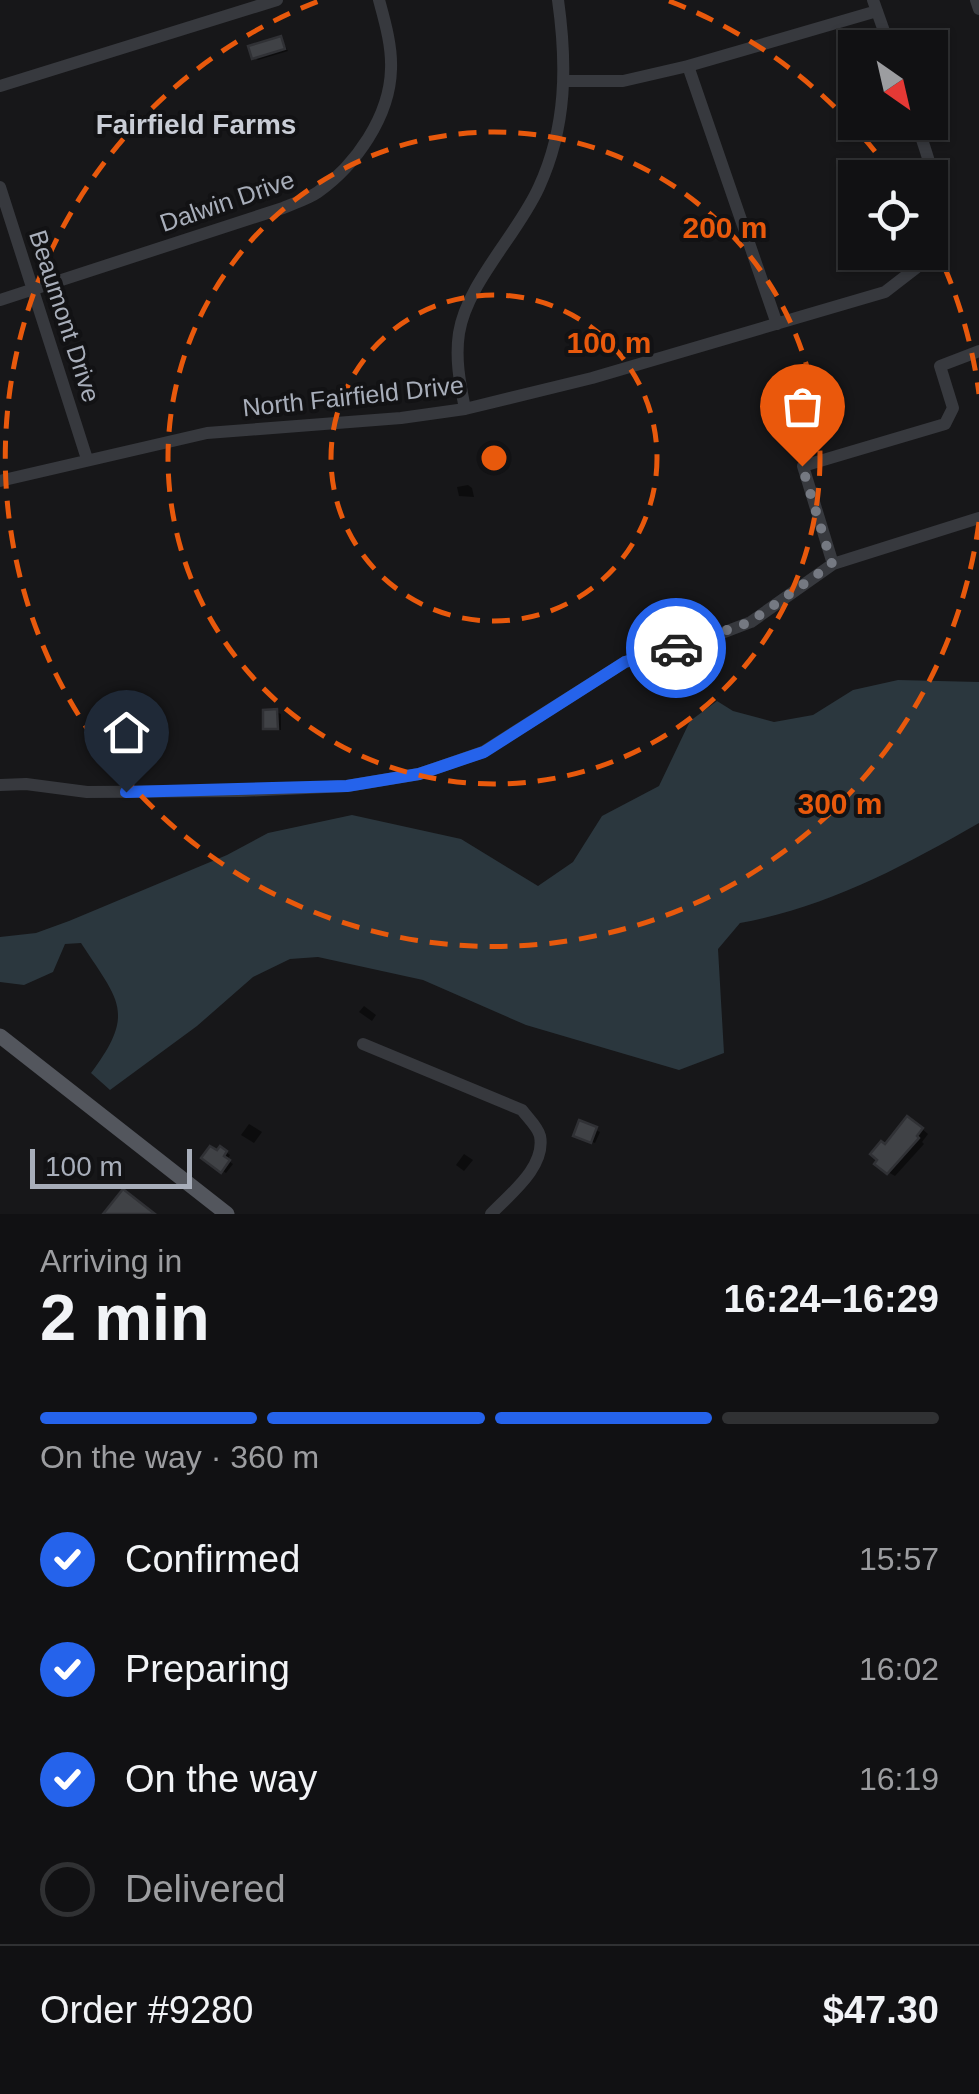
<!DOCTYPE html>
<html lang="en">
<head>
<meta charset="utf-8">
<style>
	body { margin:0; font-family:Helvetica,sans-serif; background:#1a1a1c; color:#f1f3f6; height:100vh; display:flex; flex-direction:column; font-size:38px; white-space:nowrap }
	* { box-sizing:border-box; margin:0 }
	p { font-size:32px; color:#9c9da0 }
	.icon { flex:none; width:55px; height:55px; fill:none; stroke:currentColor; stroke-width:2; stroke-linecap:round; stroke-linejoin:round }
	.map { position:relative; height:1214px; overflow:hidden }
	.side { display:flex; flex-direction:column; background:#111113; flex:1 }
	.side>* { flex:none }
	.needle { width:65px; rotate:146deg }
	.buttons { position:absolute; left:838px; top:30px; display:grid; gap:20px }
	.buttons a { display:grid; place-items:center; width:110px; height:110px; border-radius:0px; background:#111113; box-shadow:0 2px 8px #0004,0 0 0 2px #303133; font-size:50px }
	.scale { position:absolute; left:30px; bottom:25px; width:162px; box-sizing:border-box; padding-left:10px; border:5px solid #a8aeba; border-top:0; font-size:28px; line-height:35px; white-space:nowrap; color:#a8aeba; -webkit-text-stroke:8px #121214; paint-order:stroke }
	.pin { position:absolute; display:grid; place-items:center; width:85px; height:85px; color:#fff; margin:-102px -42px; border-radius:50% 50% 50% 0; rotate:-45deg; box-shadow:0 0 10px #0007 }
	.pin .icon { rotate:45deg }
	.courier { position:absolute; display:grid; place-items:center; width:100px; height:100px; margin:-50px; border:8px solid #2563eb; border-radius:50%; background:#fff; color:#222; box-shadow:0 2px 12px #0007 }
	.overview em { font-style:normal; font-weight:800 }
	.overview div { display:flex; flex-direction:column-reverse }
	.overview { display:flex; align-items:center; justify-content:space-between; height:170px; padding:0 40px }
	h1 { font-size:65px; font-weight:800; line-height:75px }
	.bar { display:grid; grid-template-columns:repeat(4,1fr); gap:15px 10px; align-content:center; height:120px; padding:0 40px }
	.bar i { height:12px; border-radius:8px; background:#303133 }
	.bar .current { background:#2563eb }
	.bar p { grid-column:span 4 }
	.line { display:flex; align-items:center; gap:25px; padding:0 40px; border-top:2px solid #303133 }
	.line div { flex:1 }
	ol { padding:0 40px; list-style:none }
	li { display:flex; align-items:center; gap:30px; height:110px }
	li p { margin-inline-start:auto }
	li .icon { padding:10px; border-radius:50%; background:#2563eb; color:#fff; stroke-width:4 }
	li:last-child { color:#9c9da0 }
	li i { width:55px; height:55px; border:5px solid #303133; border-radius:50% }
	.map>svg:first-child { display:block }
</style>
</head>
<body>
<div class="map">
<svg width="979" height="1214" viewBox="0 0 979 1214">
	<rect width="100%" height="100%" fill="#171719"/>
	<!-- water -->
	<path fill="#2b373e" d="M 898,680 L 979,682 L 979,823 C 902,867 828,907 740,923 L 718,949 L 724,1053 L 679,1070 L 526,1025 L 423,980 L 318,957 L 290,959 L 253,977 L 197,1026 L 110,1090 L 91,1073 C 137,1012 118,1000 81,943 L 65,944 L 53,972 L 24,985 L 0,982 L 0,937 L 36,933 L 69,921 L 227,855 L 268,833 L 352,815 L 461,839 L 538,886 L 573,862 L 602,816 L 659,786 L 690,721 L 717,701 L 733,711 L 774,722 L 813,715 L 853,690 Z"/>
	<!-- shadow -->
	<path fill="#0007" d="M 281,38 L 288,51 L 258,60 L 254,57 Z
		M 468,485 L 472,488 L 474,497 L 459,496 L 457,487 Z
		M 276,712 L 281,714 L 281,730 L 270,730 L 266,728 Z
		M 364,1006 L 376,1015 L 372,1021 L 359,1012 Z
		M 580,1123 L 600,1132 L 595,1143 L 580,1137 Z
		M 915,1123 L 928,1134 L 922,1142 L 924,1144 L 895,1176 L 888,1172 L 886,1146 Z
		M 249,1124 L 262,1132 L 254,1143 L 241,1135 Z
		M 221,1149 L 230,1155 L 227,1160 L 233,1164 L 226,1173 L 204,1158 Z
		M 464,1154 L 473,1160 L 464,1171 L 456,1165 Z"/>
	<!-- building -->
	<path fill="#404246" stroke="#303135" stroke-width="2.5" d="M 281,36 L 285,49 L 252,59 L 248,46 Z
		M 277,709 L 278,729 L 263,729 L 263,710 Z
		M 907,1116 L 923,1128 L 917,1136 L 919,1138 L 887,1174 L 874,1164 L 877,1160 L 870,1154 L 881,1141 L 885,1144 Z
		M 579,1120 L 597,1127 L 591,1143 L 573,1136 Z
		M 210,1146 L 217,1150 L 220,1146 L 227,1151 L 224,1156 L 230,1160 L 221,1173 L 201,1158 Z
		M 123,1189 L 155,1214 L 103,1214 Z"/>
	<g fill="none" stroke-linecap="round" stroke-linejoin="round">
		<!-- minor -->
		<path stroke="#37393e" stroke-width="12" d="M 873,0 L 890,48
			M 976,0 L 979,9
			M 688,66 L 777,324
			M 566,81 L 623,81 L 688,66 L 877,11
			M 0,86 L 277,0
			M 916,122 C 929,161 947,202 930,242
			M 0,187 L 87,459
			M 0,300 L 283,208 C 294,203 308,199 318,192 C 356,165 390,116 391,69 C 392,46 385,22 379,0
			M 465,409 C 460,383 455,359 459,333 C 467,283 518,234 539,187 C 567,126 567,64 558,0
			M 0,481 L 207,433 L 401,418 L 465,409 L 592,378 L 885,292 L 916,268 L 924,252
			M 833,564 L 803,466 L 945,424 L 953,408 L 940,366 L 979,351
			M 0,785 L 26,784 L 87,792 L 241,791 L 347,786 L 419,774 L 483,752 L 625,662 L 701,641 L 751,622 L 833,564 L 979,518
			M 363,1044 L 522,1110 C 527,1117 538,1127 540,1136 C 546,1167 510,1194 491,1214"/>
		<!-- major -->
		<path stroke="#53565d" stroke-width="15" d="M 0,1036 L 227,1214"/>
	</g>
	<g fill="none" stroke-linecap="round" stroke-linejoin="round">
		<!-- done -->
		<path stroke="#757982" stroke-width="10" stroke-dasharray="0 18" d="M 676,648 L 750,622 L 832,564 L 802,466"/>
		<!-- route -->
		<path stroke="#2563eb" stroke-width="12" d="M 126,792 L 347,786 L 419,774 L 484,752 L 625,662 L 676,648"/>
	</g>
	<!-- distance rings -->
	<g fill="none" stroke="#e8590c" stroke-width="5" stroke-dasharray="18 12">
		<circle cx="494" cy="458" r="163"/>
		<circle cx="494" cy="458" r="326"/>
		<path d="M979 522A489 489 0 1 1 319 1M669 1A489 489 0 0 1 892 174M932 240A489 489 0 0 1 979 394"/>
	</g>
	<g text-anchor="middle" stroke-width="8" stroke-linejoin="round" paint-order="stroke">
		<!-- street labels -->
		<g font-size="25" fill="#a8aeba" stroke="#121214">
			<text transform="translate(227 201) rotate(-19)" y="9">Dalwin Drive</text>
			<text transform="translate(65 316) rotate(72)" y="9">Beaumont Drive</text>
			<text transform="translate(353 396) rotate(-6)" y="9">North Fairfield Drive</text>
		</g>
		<!-- neighbourhood labels -->
		<g font-size="28" font-weight="bold" fill="#c9cdd6" stroke="#121214">
			<text x="196" y="134">Fairfield Farms</text>
		</g>
	</g>
	<circle cx="494" cy="458" r="15" fill="#e8590c" stroke="#121214" stroke-width="5"/>
	<g font-size="30" text-anchor="middle" font-weight="bold" fill="#e8590c" stroke="#121214" stroke-width="8" stroke-linejoin="round" paint-order="stroke">
		<text x="725" y="238">200 m</text>
		<text x="609" y="353">100 m</text>
		<text x="840" y="814">300 m</text>
	</g>
</svg>
<div class="buttons">
<a><svg class="needle" viewBox="-14 -14 28 28"><path d="M0-13l5 13h-10z" fill="#e53935"/><path d="M0 13l5-13h-10z" fill="#9c9da0"/></svg></a>
<a><svg class="icon" aria-label="locate" viewBox="0 0 24 24"><circle cx="12" cy="12" r="6"/><path d="M12 2v4M12 18v4M2 12h4M18 12h4"/></svg></a>
</div>
<div class="scale">100 m</div>
<div class="pin" style="left:802px;top:466px;background:#ea580c"><svg class="icon" aria-label="bag" viewBox="0 0 24 24"><path d="M5 8h14l-1 12H6zM9 8a3 3 0 0 1 6 0"/></svg></div>
<div class="pin" style="left:126px;top:792px;background:#1f2937"><svg class="icon" aria-label="home" viewBox="0 0 24 24"><path d="M3 11l9-7 9 7M6 9v11h12V9"/></svg></div>
<div class="courier" style="left:676px;top:648px"><svg class="icon" aria-label="car" viewBox="0 0 24 24"><path d="M5 17H2v-5l4-1 3-4h7l3 4 3 1v5h-3M9 17h6M6 11h13"/><circle cx="7" cy="17" r="2"/><circle cx="17" cy="17" r="2"/></svg></div>
</div>
<section class="side">
<div class="overview"><div><h1>2 min</h1><p>Arriving in</p></div><em>16:24–16:29</em></div>
<div class="bar"><i class="current"></i><i class="current"></i><i class="current"></i><i></i><p>On the way · 360 m</p></div>
<ol>
<li><svg class="icon" aria-label="check" viewBox="0 0 24 24"><path d="M5 12l5 5 9-10"/></svg>Confirmed<p>15:57</p></li>
<li><svg class="icon" aria-label="check" viewBox="0 0 24 24"><path d="M5 12l5 5 9-10"/></svg>Preparing<p>16:02</p></li>
<li><svg class="icon" aria-label="check" viewBox="0 0 24 24"><path d="M5 12l5 5 9-10"/></svg>On the way<p>16:19</p></li>
<li><i></i>Delivered</li>
</ol>
<div class="line" style="height:130px"><div>Order #9280</div><b>$47.30</b></div>
</section>
</body>
</html>
